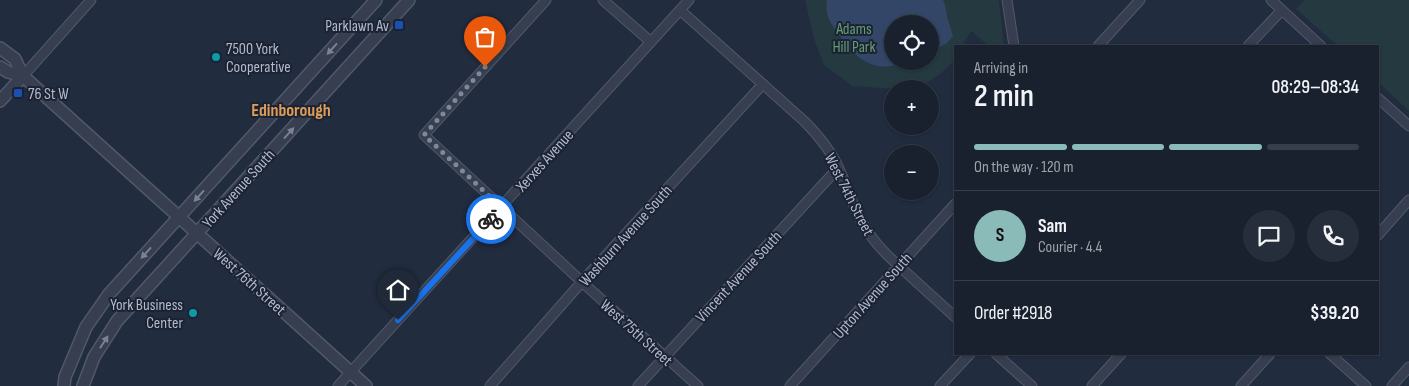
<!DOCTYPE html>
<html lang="en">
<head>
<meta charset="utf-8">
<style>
	body { margin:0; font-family:"Sofia Sans Condensed",sans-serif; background:#262e3b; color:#f1f3f6; height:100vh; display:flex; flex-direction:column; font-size:19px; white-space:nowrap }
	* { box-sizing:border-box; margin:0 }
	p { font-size:16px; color:#9fa3aa }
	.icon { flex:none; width:28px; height:28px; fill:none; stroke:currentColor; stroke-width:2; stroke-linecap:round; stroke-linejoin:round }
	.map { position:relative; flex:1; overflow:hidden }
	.details { position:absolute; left:954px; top:45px; width:425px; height:310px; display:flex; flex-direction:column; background:#19212f; border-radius:0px; box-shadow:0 1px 4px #0004,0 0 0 1px #373e4b }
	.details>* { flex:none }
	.fabs { position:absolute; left:884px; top:15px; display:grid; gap:10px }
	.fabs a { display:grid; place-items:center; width:55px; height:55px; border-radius:50%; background:#19212f; box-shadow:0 1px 4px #0004,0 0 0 1px #373e4b; font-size:25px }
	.pin { position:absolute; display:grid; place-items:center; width:42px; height:42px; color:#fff; margin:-51px -21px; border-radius:50% 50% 50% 0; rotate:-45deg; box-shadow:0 0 5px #0007 }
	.pin .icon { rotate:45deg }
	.courier { position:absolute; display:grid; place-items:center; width:50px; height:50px; margin:-25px; border:4px solid #1a73e8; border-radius:50%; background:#fff; color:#222; box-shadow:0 1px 6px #0007 }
	.overview em { font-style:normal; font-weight:600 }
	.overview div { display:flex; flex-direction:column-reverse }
	.overview { display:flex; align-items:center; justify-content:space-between; height:85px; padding:0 20px }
	h1 { font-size:32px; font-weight:600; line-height:38px }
	.bar { display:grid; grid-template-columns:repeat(4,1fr); gap:8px 5px; align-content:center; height:60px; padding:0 20px }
	.bar i { height:6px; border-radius:4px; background:#373e4b }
	.bar .selected { background:#8bbbb9 }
	.bar p { grid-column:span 4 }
	.line { display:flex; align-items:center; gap:12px; padding:0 20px; border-top:1px solid #373e4b }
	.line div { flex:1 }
	.round { display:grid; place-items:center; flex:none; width:52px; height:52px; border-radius:26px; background:#262e3b }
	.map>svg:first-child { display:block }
</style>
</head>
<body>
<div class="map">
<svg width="1409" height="386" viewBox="0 0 1409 386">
	<rect width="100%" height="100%" fill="#212c3f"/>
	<!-- green -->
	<path fill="#243a40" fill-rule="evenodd" d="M 805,0 L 999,0 L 1004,46 L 989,46 L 971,31 L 962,46 L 955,46 L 955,60 L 939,75 L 917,89 L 880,88 L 852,86 L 824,65 L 814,39 ZM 892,24 L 930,24 L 930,61 L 892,61 Z
		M 1304,0 L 1409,0 L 1409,111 L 1378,82 L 1378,46 L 1338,46 L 1296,9 Z"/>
	<!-- water -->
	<path fill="#344667" d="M 827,0 L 943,0 L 945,5 L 948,20 L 953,36 L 947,43 L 930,52 L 930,24 L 892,24 L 892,61 L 908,61 C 875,76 855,59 837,32 C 829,21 825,14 827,0 Z"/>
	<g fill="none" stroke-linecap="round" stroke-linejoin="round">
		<defs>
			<path id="minor" d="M 546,0 L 424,135 L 582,282 L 698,386
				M 603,0 L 651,42
				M 1007,0 L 1014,46
				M 1271,0 L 1321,46
				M 680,10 L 804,121 C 819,136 832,152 840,171 C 848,189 853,207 863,224 C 875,245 892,260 909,275 C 924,289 940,303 955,317
				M 1098,46 L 1140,0
				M 1248,46 L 1282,10
				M 23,76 L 91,0
				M 1378,98 L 1409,126
				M 1378,235 L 1409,200
				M 996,354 L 1032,386
				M 1330,354 L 1366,386
				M 338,386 L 689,0
				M 490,386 L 587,276 L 763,84
				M 638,386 L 838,168
				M 790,386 L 955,204
				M 940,386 L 970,354
				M 1092,386 L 1121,354
				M 1241,386 L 1270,354
				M 1392,386 L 1409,367"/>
			<path id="tertiary" d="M 0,48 L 15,59 L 23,76 L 366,386
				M 0,67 L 8,72 L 23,76
				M 0,101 L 23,76
				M 64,386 L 65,377 L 86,327 L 109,294 L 376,0
				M 83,386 L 94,357 L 117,321 L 409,0"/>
		</defs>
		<!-- minor casing -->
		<use href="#minor" stroke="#515969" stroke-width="11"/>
		<!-- tertiary casing -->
		<use href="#tertiary" stroke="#515969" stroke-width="14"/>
		<!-- minor -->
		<use href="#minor" stroke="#363e4f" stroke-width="9"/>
		<!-- tertiary -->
		<use href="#tertiary" stroke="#363e4f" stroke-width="11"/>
	</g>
	<!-- one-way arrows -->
	<defs><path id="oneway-solid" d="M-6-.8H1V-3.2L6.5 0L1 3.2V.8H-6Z" transform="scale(1.25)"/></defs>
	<g fill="#7a8293">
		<use href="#oneway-solid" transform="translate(332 49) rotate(132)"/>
		<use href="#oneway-solid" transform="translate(289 133) rotate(-48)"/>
		<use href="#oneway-solid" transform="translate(199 196) rotate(132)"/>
		<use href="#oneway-solid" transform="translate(146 253) rotate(132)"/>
		<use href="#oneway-solid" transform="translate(104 342) rotate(-57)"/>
	</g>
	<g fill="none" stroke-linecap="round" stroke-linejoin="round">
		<!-- done -->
		<path stroke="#7f8899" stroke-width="5" stroke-dasharray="0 9" d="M 485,67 L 424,135 L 501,207 L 491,219"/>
		<!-- route -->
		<path stroke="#1a73e8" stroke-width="6" d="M 398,320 L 491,219"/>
	</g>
	<!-- markers -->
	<g fill="#1a4fb4" stroke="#1b2333" stroke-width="2">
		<rect x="394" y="20" width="10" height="10" rx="2.5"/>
		<rect x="13" y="88" width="10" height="10" rx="2.5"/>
	</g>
	<g fill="#0f9aa8" stroke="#1b2333" stroke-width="2">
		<circle cx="216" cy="57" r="5"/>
		<circle cx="193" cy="313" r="5"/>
	</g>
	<g text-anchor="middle" stroke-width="4" stroke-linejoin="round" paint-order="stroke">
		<!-- poi labels -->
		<g font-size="16" fill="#b1b9ca" stroke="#1b2333" text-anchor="end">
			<text x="389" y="31">Parklawn Av</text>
			<text x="226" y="54" text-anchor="start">7500 York<tspan x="226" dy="18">Cooperative</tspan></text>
			<text x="28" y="99" text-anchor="start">76 St W</text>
			<text x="183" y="310">York Business<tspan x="183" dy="18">Center</tspan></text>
		</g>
		<!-- park labels -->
		<g font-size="16" fill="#669d77" stroke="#1b2333">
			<text x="854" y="34">Adams<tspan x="854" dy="18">Hill Park</tspan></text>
		</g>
		<!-- street labels -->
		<g font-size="16" fill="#b1b9ca" stroke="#1b2333">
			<text transform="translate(544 160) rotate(-48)" y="6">Xerxes Avenue</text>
			<text transform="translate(238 188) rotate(-48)" y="6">York Avenue South</text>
			<text transform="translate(850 194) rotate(63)" y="6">West 74th Street</text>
			<text transform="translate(625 235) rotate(-48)" y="6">Washburn Avenue South</text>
			<text transform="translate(738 276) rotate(-47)" y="6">Vincent Avenue South</text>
			<text transform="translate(250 281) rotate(42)" y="6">West 76th Street</text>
			<text transform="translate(872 295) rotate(-48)" y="6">Upton Avenue South</text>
			<text transform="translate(637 332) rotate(42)" y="6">West 75th Street</text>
		</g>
		<!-- neighbourhood labels -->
		<g font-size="18" font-weight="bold" fill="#dd9c59" stroke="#1b2333">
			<text x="291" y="116">Edinborough</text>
		</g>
	</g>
</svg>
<div class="fabs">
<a><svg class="icon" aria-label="locate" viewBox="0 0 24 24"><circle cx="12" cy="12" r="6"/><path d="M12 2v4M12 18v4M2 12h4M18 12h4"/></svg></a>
<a>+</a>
<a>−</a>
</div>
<div class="pin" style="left:485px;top:67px;background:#ea580c"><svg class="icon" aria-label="bag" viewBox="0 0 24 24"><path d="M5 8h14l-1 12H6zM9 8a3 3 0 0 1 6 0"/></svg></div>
<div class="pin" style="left:398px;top:320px;background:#1f2937"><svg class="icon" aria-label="home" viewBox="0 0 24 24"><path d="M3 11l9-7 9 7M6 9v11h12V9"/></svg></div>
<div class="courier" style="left:491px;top:219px"><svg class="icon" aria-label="bike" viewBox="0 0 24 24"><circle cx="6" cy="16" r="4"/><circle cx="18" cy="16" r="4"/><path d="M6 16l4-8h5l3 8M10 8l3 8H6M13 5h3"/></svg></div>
<section class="details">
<div class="overview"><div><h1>2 min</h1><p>Arriving in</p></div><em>08:29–08:34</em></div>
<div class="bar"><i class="selected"></i><i class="selected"></i><i class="selected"></i><i></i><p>On the way · 120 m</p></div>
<div class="line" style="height:90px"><b class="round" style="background:#8bbbb9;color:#111">S</b><div><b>Sam</b><p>Courier · 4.4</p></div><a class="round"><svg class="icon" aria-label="chat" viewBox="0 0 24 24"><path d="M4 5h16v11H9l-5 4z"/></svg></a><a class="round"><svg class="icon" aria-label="phone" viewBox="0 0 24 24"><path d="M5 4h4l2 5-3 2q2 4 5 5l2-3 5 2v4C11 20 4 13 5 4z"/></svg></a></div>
<div class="line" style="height:65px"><div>Order #2918</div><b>$39.20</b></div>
</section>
</div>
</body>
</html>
